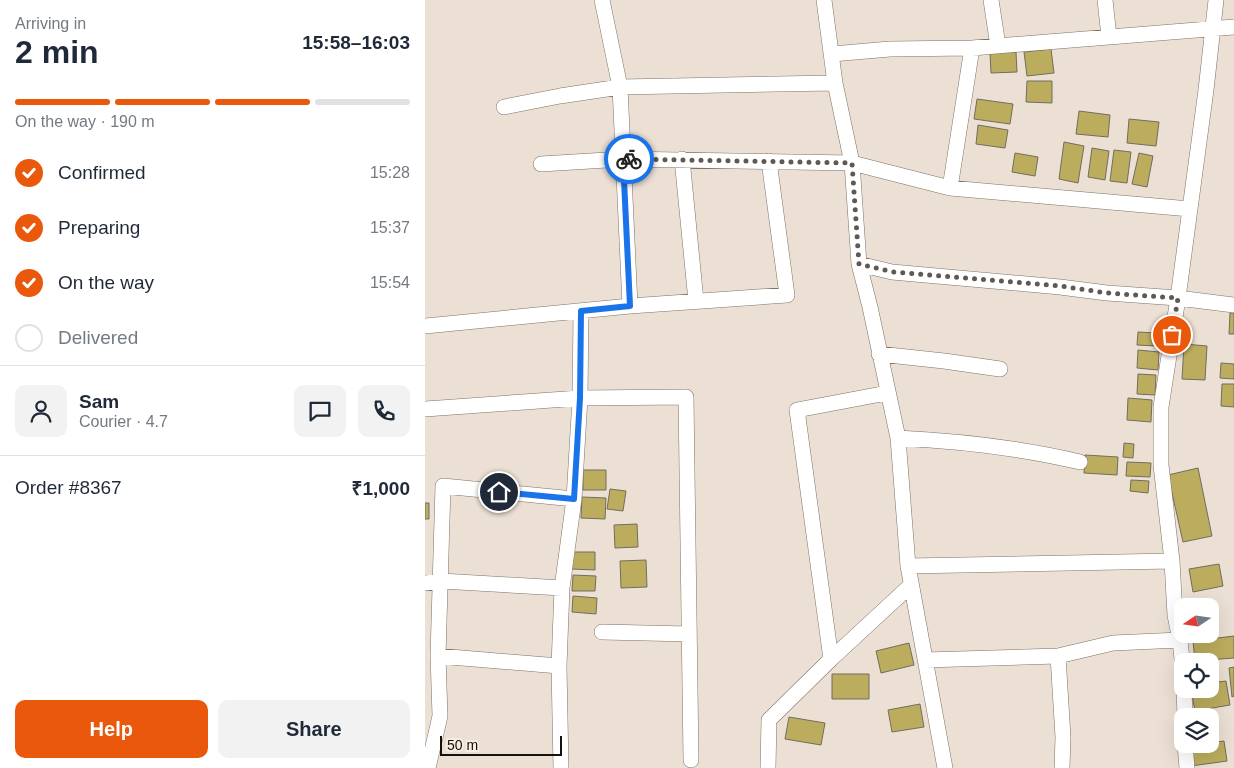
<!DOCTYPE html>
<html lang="en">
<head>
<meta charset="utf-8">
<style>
	body { margin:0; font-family:Helvetica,sans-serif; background:#f2f2f3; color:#1f2937; height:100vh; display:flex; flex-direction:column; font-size:19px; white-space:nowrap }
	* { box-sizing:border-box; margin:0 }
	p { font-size:16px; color:#747a83 }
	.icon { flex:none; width:28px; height:28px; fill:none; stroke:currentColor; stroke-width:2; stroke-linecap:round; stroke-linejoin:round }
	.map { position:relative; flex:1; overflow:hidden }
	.side { display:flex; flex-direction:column; background:#fff; width:425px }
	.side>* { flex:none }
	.needle { width:32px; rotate:257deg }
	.fabs { position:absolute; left:749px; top:598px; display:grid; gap:10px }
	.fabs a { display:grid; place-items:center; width:45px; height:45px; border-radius:10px; background:#fff; box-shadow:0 5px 20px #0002; font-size:25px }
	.scale { position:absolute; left:15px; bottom:12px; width:122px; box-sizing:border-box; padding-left:5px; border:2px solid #15110d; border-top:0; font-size:14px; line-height:18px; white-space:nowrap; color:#15110d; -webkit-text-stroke:4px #f9ede1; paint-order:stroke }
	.pin { position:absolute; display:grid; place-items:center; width:42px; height:42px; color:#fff; margin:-21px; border:2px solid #fff; border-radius:50%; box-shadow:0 1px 5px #0007 }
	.courier { position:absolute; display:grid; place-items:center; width:50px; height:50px; margin:-25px; border:4px solid #1a73e8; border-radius:50%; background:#fff; color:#222; box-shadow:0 1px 6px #0007 }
	.overview em { font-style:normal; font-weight:700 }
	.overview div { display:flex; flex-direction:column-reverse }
	.overview { display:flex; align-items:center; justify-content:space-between; height:85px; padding:0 15px }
	h1 { font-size:32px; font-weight:700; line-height:38px }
	.bar { display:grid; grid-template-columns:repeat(4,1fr); gap:8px 5px; align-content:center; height:60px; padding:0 15px }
	.bar i { height:6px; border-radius:4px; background:#e0e1e3 }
	.bar .current { background:#ea580c }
	.bar p { grid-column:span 4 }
	.line { display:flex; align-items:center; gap:12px; padding:0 15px; border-top:1px solid #e0e1e3 }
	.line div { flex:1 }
	.round { display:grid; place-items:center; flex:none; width:52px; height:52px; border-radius:10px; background:#f2f2f3 }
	ol { padding:0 15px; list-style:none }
	li { display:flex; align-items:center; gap:15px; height:55px }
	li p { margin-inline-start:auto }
	li .icon { padding:5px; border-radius:50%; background:#ea580c; color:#fff; stroke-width:4 }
	li:last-child { color:#747a83 }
	li i { width:28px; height:28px; border:2px solid #e0e1e3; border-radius:50% }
	.button { display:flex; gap:10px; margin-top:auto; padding:10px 15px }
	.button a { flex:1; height:58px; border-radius:10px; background:#ea580c; color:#fff; font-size:20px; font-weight:700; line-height:58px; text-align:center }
	.button a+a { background:#f2f2f3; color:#1f2937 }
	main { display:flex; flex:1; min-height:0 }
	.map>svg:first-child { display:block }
</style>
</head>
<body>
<main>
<section class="side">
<div class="overview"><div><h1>2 min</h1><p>Arriving in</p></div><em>15:58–16:03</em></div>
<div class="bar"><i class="current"></i><i class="current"></i><i class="current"></i><i></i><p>On the way · 190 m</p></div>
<ol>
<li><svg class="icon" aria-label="check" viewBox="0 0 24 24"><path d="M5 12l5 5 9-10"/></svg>Confirmed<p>15:28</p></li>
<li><svg class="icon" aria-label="check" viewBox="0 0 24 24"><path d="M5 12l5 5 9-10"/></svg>Preparing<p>15:37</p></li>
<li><svg class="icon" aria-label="check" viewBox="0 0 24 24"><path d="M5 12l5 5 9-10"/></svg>On the way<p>15:54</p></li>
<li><i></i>Delivered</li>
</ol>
<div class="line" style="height:90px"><a class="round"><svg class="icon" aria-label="person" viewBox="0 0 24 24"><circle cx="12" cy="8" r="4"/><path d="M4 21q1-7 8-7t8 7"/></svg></a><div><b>Sam</b><p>Courier · 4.7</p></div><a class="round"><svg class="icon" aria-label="chat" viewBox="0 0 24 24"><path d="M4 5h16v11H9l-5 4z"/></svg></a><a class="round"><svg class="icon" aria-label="phone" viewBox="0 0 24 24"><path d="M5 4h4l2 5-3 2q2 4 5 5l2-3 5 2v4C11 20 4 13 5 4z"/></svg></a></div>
<div class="line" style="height:65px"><div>Order #8367</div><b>₹1,000</b></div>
<div class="button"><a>Help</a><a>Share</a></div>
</section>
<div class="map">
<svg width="809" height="768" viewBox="0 0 809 768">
	<rect width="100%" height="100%" fill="#ece0d4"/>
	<!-- building -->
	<path fill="#bcad5e" stroke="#706d60" d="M 626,49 L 629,73 L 602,76 L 599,52 Z
		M 591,52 L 592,72 L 566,73 L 565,53 Z
		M 602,81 L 627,81 L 627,103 L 601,102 Z
		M 552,99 L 588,104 L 585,124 L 549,119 Z
		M 654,111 L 685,115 L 683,137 L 651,134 Z
		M 704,119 L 734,122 L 731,146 L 702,143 Z
		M 553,125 L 583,130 L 580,148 L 551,144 Z
		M 639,142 L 659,146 L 653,183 L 634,179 Z
		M 667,148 L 684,151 L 680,180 L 663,177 Z
		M 689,150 L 706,152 L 702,183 L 685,181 Z
		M 590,153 L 613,157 L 610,176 L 587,172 Z
		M 714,153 L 728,156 L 722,187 L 707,184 Z
		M 805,313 L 809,313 L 809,334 L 804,334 Z
		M 713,332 L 732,333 L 732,346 L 712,345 Z
		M 759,344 L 782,346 L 780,380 L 757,379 Z
		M 713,350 L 734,352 L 733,370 L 712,368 Z
		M 796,363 L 809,364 L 809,379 L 795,378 Z
		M 713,374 L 731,375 L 730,395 L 712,394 Z
		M 797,384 L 809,384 L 809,407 L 796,406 Z
		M 703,398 L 727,400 L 726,422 L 702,420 Z
		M 699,443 L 709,444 L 708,458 L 698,457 Z
		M 660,455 L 693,457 L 692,475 L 659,473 Z
		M 702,462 L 726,463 L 725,477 L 701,476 Z
		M 773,468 L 787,536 L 758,542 L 743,475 Z
		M 158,470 L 181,470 L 181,490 L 158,490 Z
		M 706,480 L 724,481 L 723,493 L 705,491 Z
		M 185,489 L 201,491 L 198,511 L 182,509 Z
		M 157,497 L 181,498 L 180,519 L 156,518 Z
		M 0,503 L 4,503 L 4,519 L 0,519 Z
		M 212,524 L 213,547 L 190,548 L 189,525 Z
		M 146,552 L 170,552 L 170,570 L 146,569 Z
		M 221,560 L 222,587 L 196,588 L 195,561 Z
		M 794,564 L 798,586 L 768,592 L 764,569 Z
		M 148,575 L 171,576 L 170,591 L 147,591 Z
		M 148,596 L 172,598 L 171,614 L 147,612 Z
		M 809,636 L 809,658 L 770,661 L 768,641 Z
		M 484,643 L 489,665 L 456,673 L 451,651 Z
		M 809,667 L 809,696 L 807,697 L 804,668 Z
		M 407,674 L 444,674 L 444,699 L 407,699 Z
		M 801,681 L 805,705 L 770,711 L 766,689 L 785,689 L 785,683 Z
		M 495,704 L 499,727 L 467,732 L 463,710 Z
		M 364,717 L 400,723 L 396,745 L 360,739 Z
		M 799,741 L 802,761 L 766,766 L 763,746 Z"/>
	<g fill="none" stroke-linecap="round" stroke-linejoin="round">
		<defs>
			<path id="minor" d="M 177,0 L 195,87 L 410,83
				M 399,0 L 410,83 L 427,163 L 434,264 L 445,307 L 473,438 L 483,566 L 520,768
				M 566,0 L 573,46
				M 680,0 L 684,37
				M 407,54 L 465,49 L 547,48 L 809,27
				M 257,159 L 271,301
				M 116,164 L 198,159 L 427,163 L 525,188 L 765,209
				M 525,188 L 547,48
				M 434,264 L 467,272 L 635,287 L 682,293 L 753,298 L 781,90 L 791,0
				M 205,306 L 362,295 L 344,161
				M 0,326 L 205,306 L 195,87 L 135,96 L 79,107
				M 454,354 L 519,361 L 575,369
				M 0,409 L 155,398 L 261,397 L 266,760
				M 473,438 C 534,441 596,448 655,462
				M 747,561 L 750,615 L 755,640 L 758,669
				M 483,566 L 747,561 L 736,465 L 736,407 L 753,298 L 809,305
				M 0,583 L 16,581 L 137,588
				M 177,632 L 264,634
				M 13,656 L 134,666
				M 406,659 L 372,410 L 462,393
				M 500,660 L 633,656
				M 759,689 L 760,716
				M 760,744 L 762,768
				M 3,768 L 15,716 L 13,656 L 18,486 L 149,499
				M 136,768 L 134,666 L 137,588 L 149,499 L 155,398 L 156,311
				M 343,768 L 344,720 L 406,659 L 486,585
				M 637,768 L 638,737 L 633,656 L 688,643 L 755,640"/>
		</defs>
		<!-- minor casing -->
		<use href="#minor" stroke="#7d7267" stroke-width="16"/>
		<!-- minor -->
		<use href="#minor" stroke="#fff" stroke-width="15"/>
	</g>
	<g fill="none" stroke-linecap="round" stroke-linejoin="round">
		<!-- done -->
		<path stroke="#605953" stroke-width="5" stroke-dasharray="0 9" d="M 204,159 L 427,163 L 434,264 L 468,272 L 635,286 L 682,293 L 753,298 L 747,335"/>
		<!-- route -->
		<path stroke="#1a73e8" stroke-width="6" d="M 74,492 L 149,499 L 155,398 L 156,311 L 205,306 L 198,159 L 204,159"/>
	</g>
</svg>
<div class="fabs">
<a><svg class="needle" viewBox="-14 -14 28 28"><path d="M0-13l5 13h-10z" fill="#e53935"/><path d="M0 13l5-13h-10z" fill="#747a83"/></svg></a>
<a><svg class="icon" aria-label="locate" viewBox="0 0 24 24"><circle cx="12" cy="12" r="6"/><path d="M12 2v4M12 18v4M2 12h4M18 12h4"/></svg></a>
<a><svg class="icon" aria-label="layers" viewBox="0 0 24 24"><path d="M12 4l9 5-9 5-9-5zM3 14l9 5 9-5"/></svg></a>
</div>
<div class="scale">50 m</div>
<div class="pin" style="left:747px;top:335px;background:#ea580c"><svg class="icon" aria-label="bag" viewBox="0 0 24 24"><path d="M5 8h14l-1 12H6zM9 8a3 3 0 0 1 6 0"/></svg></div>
<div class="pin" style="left:74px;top:492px;background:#1f2937"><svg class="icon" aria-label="home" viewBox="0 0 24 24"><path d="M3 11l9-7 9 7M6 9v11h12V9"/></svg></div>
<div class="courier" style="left:204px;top:159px"><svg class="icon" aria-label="bike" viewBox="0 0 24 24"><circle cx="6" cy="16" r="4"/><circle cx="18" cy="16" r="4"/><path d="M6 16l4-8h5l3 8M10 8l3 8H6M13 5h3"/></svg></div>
</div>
</main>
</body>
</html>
